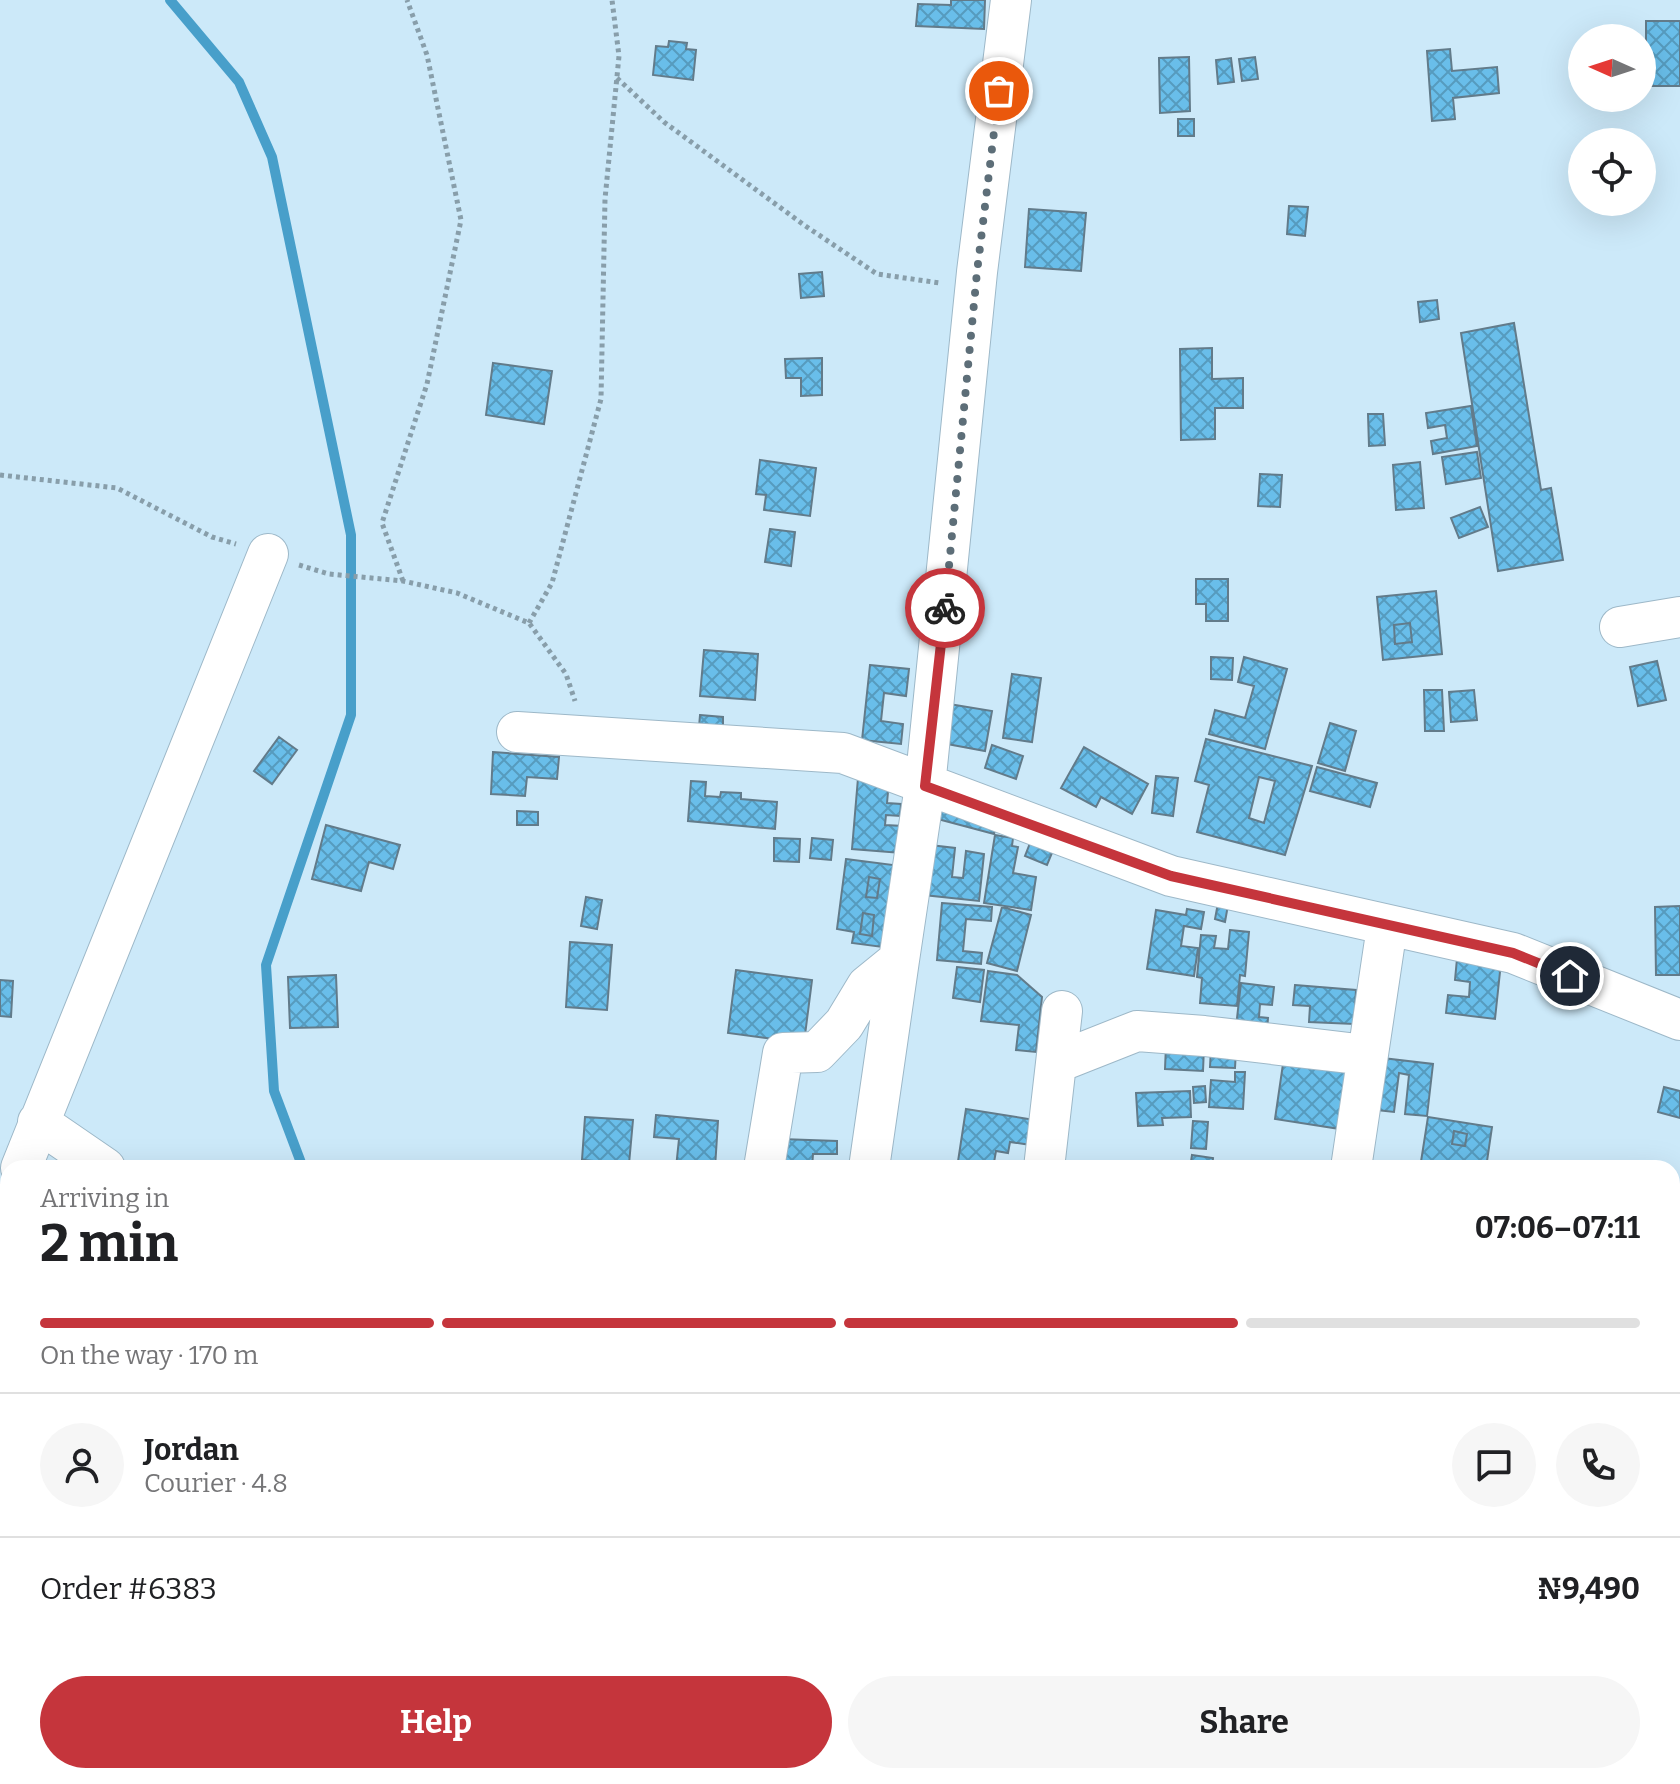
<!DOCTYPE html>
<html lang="en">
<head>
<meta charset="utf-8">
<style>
	body { margin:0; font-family:Bitter,serif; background:#f6f6f6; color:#202124; height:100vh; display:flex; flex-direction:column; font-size:30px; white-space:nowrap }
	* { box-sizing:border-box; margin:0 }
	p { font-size:26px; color:#757577 }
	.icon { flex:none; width:44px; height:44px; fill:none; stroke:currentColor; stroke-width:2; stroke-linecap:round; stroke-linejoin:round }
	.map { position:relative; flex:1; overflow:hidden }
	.sheet { position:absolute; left:0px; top:1160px; width:1680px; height:624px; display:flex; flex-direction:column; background:#fff; border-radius:24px 24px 0 0; box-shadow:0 8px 32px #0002 }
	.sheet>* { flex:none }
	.needle { width:52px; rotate:273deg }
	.tools { position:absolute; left:1568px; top:24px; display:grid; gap:16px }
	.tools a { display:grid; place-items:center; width:88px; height:88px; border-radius:50%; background:#fff; box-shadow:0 8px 32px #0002; font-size:40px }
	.pin { position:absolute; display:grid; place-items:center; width:68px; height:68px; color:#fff; margin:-34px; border:4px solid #fff; border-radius:50%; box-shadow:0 2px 8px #0007 }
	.courier { position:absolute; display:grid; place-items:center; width:80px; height:80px; margin:-40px; border:6px solid #c5353c; border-radius:50%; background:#fff; color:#222; box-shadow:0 2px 10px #0007 }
	.summary em { font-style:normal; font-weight:700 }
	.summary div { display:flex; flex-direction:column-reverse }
	.summary { display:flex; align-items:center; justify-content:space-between; height:136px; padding:0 40px }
	h1 { font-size:52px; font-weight:700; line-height:60px }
	.bar { display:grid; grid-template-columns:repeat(4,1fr); gap:12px 8px; align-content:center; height:96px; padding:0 40px }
	.bar i { height:10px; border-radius:6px; background:#e0e0e0 }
	.bar .selected { background:#c5353c }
	.bar p { grid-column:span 4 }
	.line { display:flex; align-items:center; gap:20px; padding:0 40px; border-top:2px solid #e0e0e0 }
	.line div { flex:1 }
	.round { display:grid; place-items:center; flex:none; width:84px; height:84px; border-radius:42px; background:#f6f6f6 }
	.cta { display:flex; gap:16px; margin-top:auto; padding:16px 40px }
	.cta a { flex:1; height:92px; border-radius:48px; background:#c5353c; color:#fff; font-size:32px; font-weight:700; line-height:92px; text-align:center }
	.cta a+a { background:#f6f6f6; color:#202124 }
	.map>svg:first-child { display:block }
</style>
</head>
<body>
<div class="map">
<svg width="1680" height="1784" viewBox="0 0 1680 1784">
	<defs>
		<pattern id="building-cross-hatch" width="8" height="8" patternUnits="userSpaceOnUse" patternTransform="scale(2)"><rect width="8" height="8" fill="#69beea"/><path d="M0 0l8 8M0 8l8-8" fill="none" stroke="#569bbe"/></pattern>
	</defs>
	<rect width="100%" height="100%" fill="#cce9f9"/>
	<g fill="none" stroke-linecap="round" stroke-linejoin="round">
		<!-- stream -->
		<path stroke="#489fca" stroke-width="10" d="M 170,0 L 239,82 L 272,157 L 351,535 L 351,715 L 266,965 L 274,1091 L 303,1168
			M 593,1776 L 600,1784"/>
	</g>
	<!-- building -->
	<path fill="url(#building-cross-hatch)" stroke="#627b8a" stroke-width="2" fill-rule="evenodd" d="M 951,0 L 985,0 L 984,29 L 916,26 L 918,4 L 951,5 Z
		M 1646,21 L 1680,21 L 1680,86 L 1646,86 Z
		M 669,41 L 687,43 L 686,49 L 696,50 L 693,80 L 653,75 L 656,46 L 668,47 Z
		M 1450,49 L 1452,71 L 1497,67 L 1499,93 L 1453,98 L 1455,119 L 1432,121 L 1427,51 Z
		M 1189,57 L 1190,111 L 1160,113 L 1159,58 Z
		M 1255,57 L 1258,79 L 1242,81 L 1239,59 Z
		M 1231,58 L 1234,82 L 1218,84 L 1216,60 Z
		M 1178,119 L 1194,119 L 1194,136 L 1178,136 Z
		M 1289,206 L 1308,207 L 1305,236 L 1287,234 Z
		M 1029,209 L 1086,213 L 1081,271 L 1025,267 Z
		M 822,272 L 824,296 L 801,298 L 799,274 Z
		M 1437,300 L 1439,319 L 1420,322 L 1418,302 Z
		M 1514,323 L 1541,490 L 1551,488 L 1563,560 L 1498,571 L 1461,333 Z
		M 1212,348 L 1212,379 L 1243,378 L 1243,408 L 1215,408 L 1215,439 L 1181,440 L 1180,349 Z
		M 822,358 L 822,395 L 801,396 L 801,378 L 786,378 L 785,359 Z
		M 493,363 L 552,371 L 544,424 L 486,415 Z
		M 1471,406 L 1477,446 L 1433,454 L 1431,441 L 1447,438 L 1445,425 L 1428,428 L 1426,413 Z
		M 1368,414 L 1383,414 L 1385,445 L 1369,446 Z
		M 1477,452 L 1481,478 L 1446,484 L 1442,457 Z
		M 760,460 L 816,468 L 810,516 L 764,510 L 766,495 L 756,494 Z
		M 1420,462 L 1424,508 L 1396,510 L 1393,465 Z
		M 1260,474 L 1282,475 L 1280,507 L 1258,506 Z
		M 1480,507 L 1488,527 L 1459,538 L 1451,518 Z
		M 770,529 L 795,532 L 791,566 L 765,562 Z
		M 1196,579 L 1228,579 L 1228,621 L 1206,621 L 1206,604 L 1196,604 Z
		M 1436,591 L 1442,654 L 1383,660 L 1377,597 ZM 1410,623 L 1412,642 L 1395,644 L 1394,625 Z
		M 1410,623 L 1412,642 L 1395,644 L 1394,625 Z
		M 704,650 L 758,654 L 755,700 L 700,696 Z
		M 1211,657 L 1233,658 L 1232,680 L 1211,679 Z
		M 1244,657 L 1287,669 L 1265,749 L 1209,734 L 1215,710 L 1245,718 L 1254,686 L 1238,682 Z
		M 1657,661 L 1666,700 L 1638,706 L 1630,667 Z
		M 870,665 L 909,669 L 906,696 L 884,693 L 881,721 L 903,724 L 901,744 L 862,740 Z
		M 1012,674 L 1041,678 L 1032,742 L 1003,738 Z
		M 1424,690 L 1442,690 L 1444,731 L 1425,731 Z
		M 1474,690 L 1477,720 L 1451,722 L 1449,692 Z
		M 943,703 L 992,711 L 985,751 L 936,742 Z
		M 700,715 L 723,717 L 723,729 L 699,727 Z
		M 1330,723 L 1356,731 L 1345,771 L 1318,763 Z
		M 279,737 L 297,750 L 272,784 L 254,771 Z
		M 1206,739 L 1312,766 L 1285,855 L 1197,832 L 1209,785 L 1195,781 ZM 1259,777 L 1275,781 L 1264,823 L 1249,818 Z
		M 992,745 L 1023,756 L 1016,779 L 985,768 Z
		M 1084,747 L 1148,784 L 1132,814 L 1101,797 L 1096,807 L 1061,788 Z
		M 493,752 L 559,757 L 557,779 L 527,777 L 525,796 L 491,794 Z
		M 1317,767 L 1377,783 L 1370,807 L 1310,791 Z
		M 1156,776 L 1178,778 L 1173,816 L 1152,813 Z
		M 858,778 L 889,781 L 887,803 L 901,804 L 900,816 L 886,815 L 885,825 L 903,826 L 901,853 L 852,849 Z
		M 691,781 L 706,782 L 705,796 L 720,797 L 721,792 L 741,793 L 741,799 L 777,802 L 775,829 L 688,821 Z
		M 941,790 L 1001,807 L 994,834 L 934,818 Z
		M 517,811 L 538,812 L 538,825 L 517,825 Z
		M 326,825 L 400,845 L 393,869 L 369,862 L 361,891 L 312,879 Z
		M 1061,831 L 1047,865 L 1025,856 L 1032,838 Z
		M 995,835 L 1013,838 L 1012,846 L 1018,847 L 1013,873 L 1036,877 L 1031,910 L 984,903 Z
		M 774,838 L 800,839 L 799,862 L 774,861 Z
		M 812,838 L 833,840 L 831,860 L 810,858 Z
		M 930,845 L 955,848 L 952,877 L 963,878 L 966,851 L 984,854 L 979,901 L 924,895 Z
		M 846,859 L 901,866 L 890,948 L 852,943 L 854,932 L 837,929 ZM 869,877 L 880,879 L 877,898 L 866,897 ZM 863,913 L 874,915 L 872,936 L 860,934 Z
		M 869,877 L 880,879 L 877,898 L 866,897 Z
		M 586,897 L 602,900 L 597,929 L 581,926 Z
		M 942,903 L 992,907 L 991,921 L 966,919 L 963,951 L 982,953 L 981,964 L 937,960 Z
		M 1218,903 L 1228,905 L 1225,922 L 1215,919 Z
		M 1680,906 L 1680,975 L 1656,975 L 1655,907 Z
		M 1002,907 L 1031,915 L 1017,971 L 987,963 Z
		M 1187,909 L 1204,912 L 1201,929 L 1184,926 L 1181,946 L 1198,948 L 1194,976 L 1147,969 L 1156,910 L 1186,915 Z
		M 863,913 L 874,915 L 872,936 L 860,934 Z
		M 1230,930 L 1249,932 L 1245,976 L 1240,975 L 1237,1006 L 1200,1003 L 1202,978 L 1197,977 L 1201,935 L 1216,936 L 1214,948 L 1228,949 Z
		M 570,942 L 612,945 L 607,1010 L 566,1007 Z
		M 1458,948 L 1502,953 L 1495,1019 L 1446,1013 L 1448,995 L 1469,997 L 1470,982 L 1455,980 Z
		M 957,967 L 984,970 L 980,1002 L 953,998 Z
		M 736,970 L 812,980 L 804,1043 L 728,1033 Z
		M 988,971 L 1017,975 L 1042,997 L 1036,1052 L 1016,1050 L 1019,1025 L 981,1021 Z
		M 336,975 L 338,1027 L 290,1028 L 288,977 Z
		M 0,980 L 13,981 L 11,1017 L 0,1016 Z
		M 1241,983 L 1274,987 L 1272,1005 L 1260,1004 L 1259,1017 L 1268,1018 L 1267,1031 L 1236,1027 Z
		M 1295,985 L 1356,990 L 1354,1024 L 1309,1022 L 1310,1006 L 1293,1005 Z
		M 1166,1045 L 1204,1047 L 1203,1071 L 1165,1069 Z
		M 1211,1048 L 1236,1050 L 1235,1068 L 1210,1067 Z
		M 1284,1057 L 1350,1066 L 1340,1129 L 1275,1119 Z
		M 1374,1057 L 1433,1064 L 1427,1116 L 1405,1114 L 1409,1075 L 1399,1073 L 1394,1112 L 1368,1109 Z
		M 1235,1072 L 1245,1072 L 1243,1109 L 1209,1107 L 1211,1080 L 1235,1082 Z
		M 1205,1086 L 1206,1102 L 1194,1103 L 1193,1087 Z
		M 1664,1087 L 1680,1091 L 1680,1118 L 1658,1112 Z
		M 1190,1091 L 1191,1117 L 1162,1118 L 1163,1125 L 1138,1126 L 1136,1093 Z
		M 966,1109 L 1035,1120 L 1031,1145 L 1010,1142 L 1008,1153 L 996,1151 L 993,1168 L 957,1168 Z
		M 656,1115 L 718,1121 L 715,1168 L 676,1168 L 679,1139 L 654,1137 Z
		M 585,1117 L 633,1120 L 629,1164 L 582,1160 Z
		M 1428,1117 L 1492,1127 L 1486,1168 L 1461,1168 L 1461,1164 L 1450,1163 L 1449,1168 L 1420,1168 ZM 1454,1131 L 1467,1134 L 1465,1146 L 1452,1144 Z
		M 1193,1121 L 1208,1122 L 1206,1149 L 1191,1148 Z
		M 1454,1131 L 1467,1134 L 1465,1146 L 1452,1144 Z
		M 781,1139 L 837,1141 L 837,1154 L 813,1154 L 812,1168 L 779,1168 Z
		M 1192,1155 L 1213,1158 L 1212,1168 L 1190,1168 Z
		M 1672,1224 L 1680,1224 L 1680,1284 L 1672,1283 Z
		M 1182,1776 L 1229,1776 L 1229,1784 L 1182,1784 Z
		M 1280,1776 L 1306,1776 L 1305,1784 L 1279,1784 Z
		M 1436,1776 L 1477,1776 L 1475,1784 L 1445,1784 L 1446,1778 Z
		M 1482,1776 L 1508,1776 L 1506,1784 L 1480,1784 Z
		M 1533,1776 L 1569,1776 L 1567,1784 L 1531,1784 Z
		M 1575,1776 L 1611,1776 L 1607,1784 L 1570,1784 Z"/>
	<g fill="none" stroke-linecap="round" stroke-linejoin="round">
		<defs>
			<path id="street" d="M 1620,627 L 1680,617
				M 517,732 L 843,753 L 1171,876 L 1513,953 L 1680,1020
				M 1056,1063 L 1137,1031 L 1204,1036 L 1366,1055
				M 38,1122 L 105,1168
				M 21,1168 L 268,554
				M 764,1168 L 783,1053 L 817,1052 L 844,1024 L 867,986 L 899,960 L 925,786 L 977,272 L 1011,0
				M 869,1168 L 899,960
				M 1044,1168 L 1062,1011
				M 1351,1168 L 1387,927
				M 0,1225 L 8,1203
				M 0,1634 L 8,1639
				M 1672,1743 L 1680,1736
				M 237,1776 L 283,1784
				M 1319,1776 L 1320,1784
				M 1631,1784 L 1636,1776"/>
		</defs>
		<!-- street casing -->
		<use href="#street" stroke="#9db8c8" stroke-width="42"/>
		<!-- path -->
		<path stroke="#889eaa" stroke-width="5" stroke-dasharray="4 4" stroke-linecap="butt" d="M 617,78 L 664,122 L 804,225 L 877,274 L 940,283
			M 0,475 L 117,488 L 212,537 L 236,544
			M 299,565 L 329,574 L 403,581 L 457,593 L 529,623 L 566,674 L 575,701
			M 403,581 L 382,523 L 427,384 L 461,220 L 427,55 L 407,0
			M 529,623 L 552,583 L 601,399 L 605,199 L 619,56 L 612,0"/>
		<!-- street -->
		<use href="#street" stroke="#fff" stroke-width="40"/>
	</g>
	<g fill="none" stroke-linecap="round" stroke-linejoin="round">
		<!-- done -->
		<path stroke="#5d6e78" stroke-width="8" stroke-dasharray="0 14.4" d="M 945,608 L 977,272 L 999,91"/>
		<!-- route -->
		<path stroke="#c5353c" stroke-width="10" d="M 945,608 L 925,786 L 1171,876 L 1513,953 L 1570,976"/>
	</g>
</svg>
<div class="tools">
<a><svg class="needle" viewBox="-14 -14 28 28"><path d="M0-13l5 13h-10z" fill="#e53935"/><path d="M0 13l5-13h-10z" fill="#757577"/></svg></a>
<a><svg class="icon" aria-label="locate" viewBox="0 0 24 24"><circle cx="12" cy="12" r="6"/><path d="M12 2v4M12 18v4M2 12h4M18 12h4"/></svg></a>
</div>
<div class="pin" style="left:999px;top:91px;background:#ea580c"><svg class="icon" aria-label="bag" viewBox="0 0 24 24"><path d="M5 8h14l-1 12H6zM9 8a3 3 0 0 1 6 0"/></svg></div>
<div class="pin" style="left:1570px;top:976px;background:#1f2937"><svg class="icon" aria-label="home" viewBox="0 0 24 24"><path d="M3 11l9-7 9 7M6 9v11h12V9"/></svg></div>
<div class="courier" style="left:945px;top:608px"><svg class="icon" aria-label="bike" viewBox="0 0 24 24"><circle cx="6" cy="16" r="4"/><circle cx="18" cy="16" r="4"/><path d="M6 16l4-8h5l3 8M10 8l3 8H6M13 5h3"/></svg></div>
<section class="sheet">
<div class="summary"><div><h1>2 min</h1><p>Arriving in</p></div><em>07:06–07:11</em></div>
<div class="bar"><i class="selected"></i><i class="selected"></i><i class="selected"></i><i></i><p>On the way · 170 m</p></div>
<div class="line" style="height:144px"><a class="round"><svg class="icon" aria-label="person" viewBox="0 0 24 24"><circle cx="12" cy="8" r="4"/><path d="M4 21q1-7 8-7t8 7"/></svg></a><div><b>Jordan</b><p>Courier · 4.8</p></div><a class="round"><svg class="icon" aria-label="chat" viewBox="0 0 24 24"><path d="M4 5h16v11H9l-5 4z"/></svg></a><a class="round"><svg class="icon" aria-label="phone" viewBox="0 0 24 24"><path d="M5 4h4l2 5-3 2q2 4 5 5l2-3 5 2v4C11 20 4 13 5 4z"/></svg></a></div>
<div class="line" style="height:104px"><div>Order #6383</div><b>₦9,490</b></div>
<div class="cta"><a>Help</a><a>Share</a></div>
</section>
</div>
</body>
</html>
